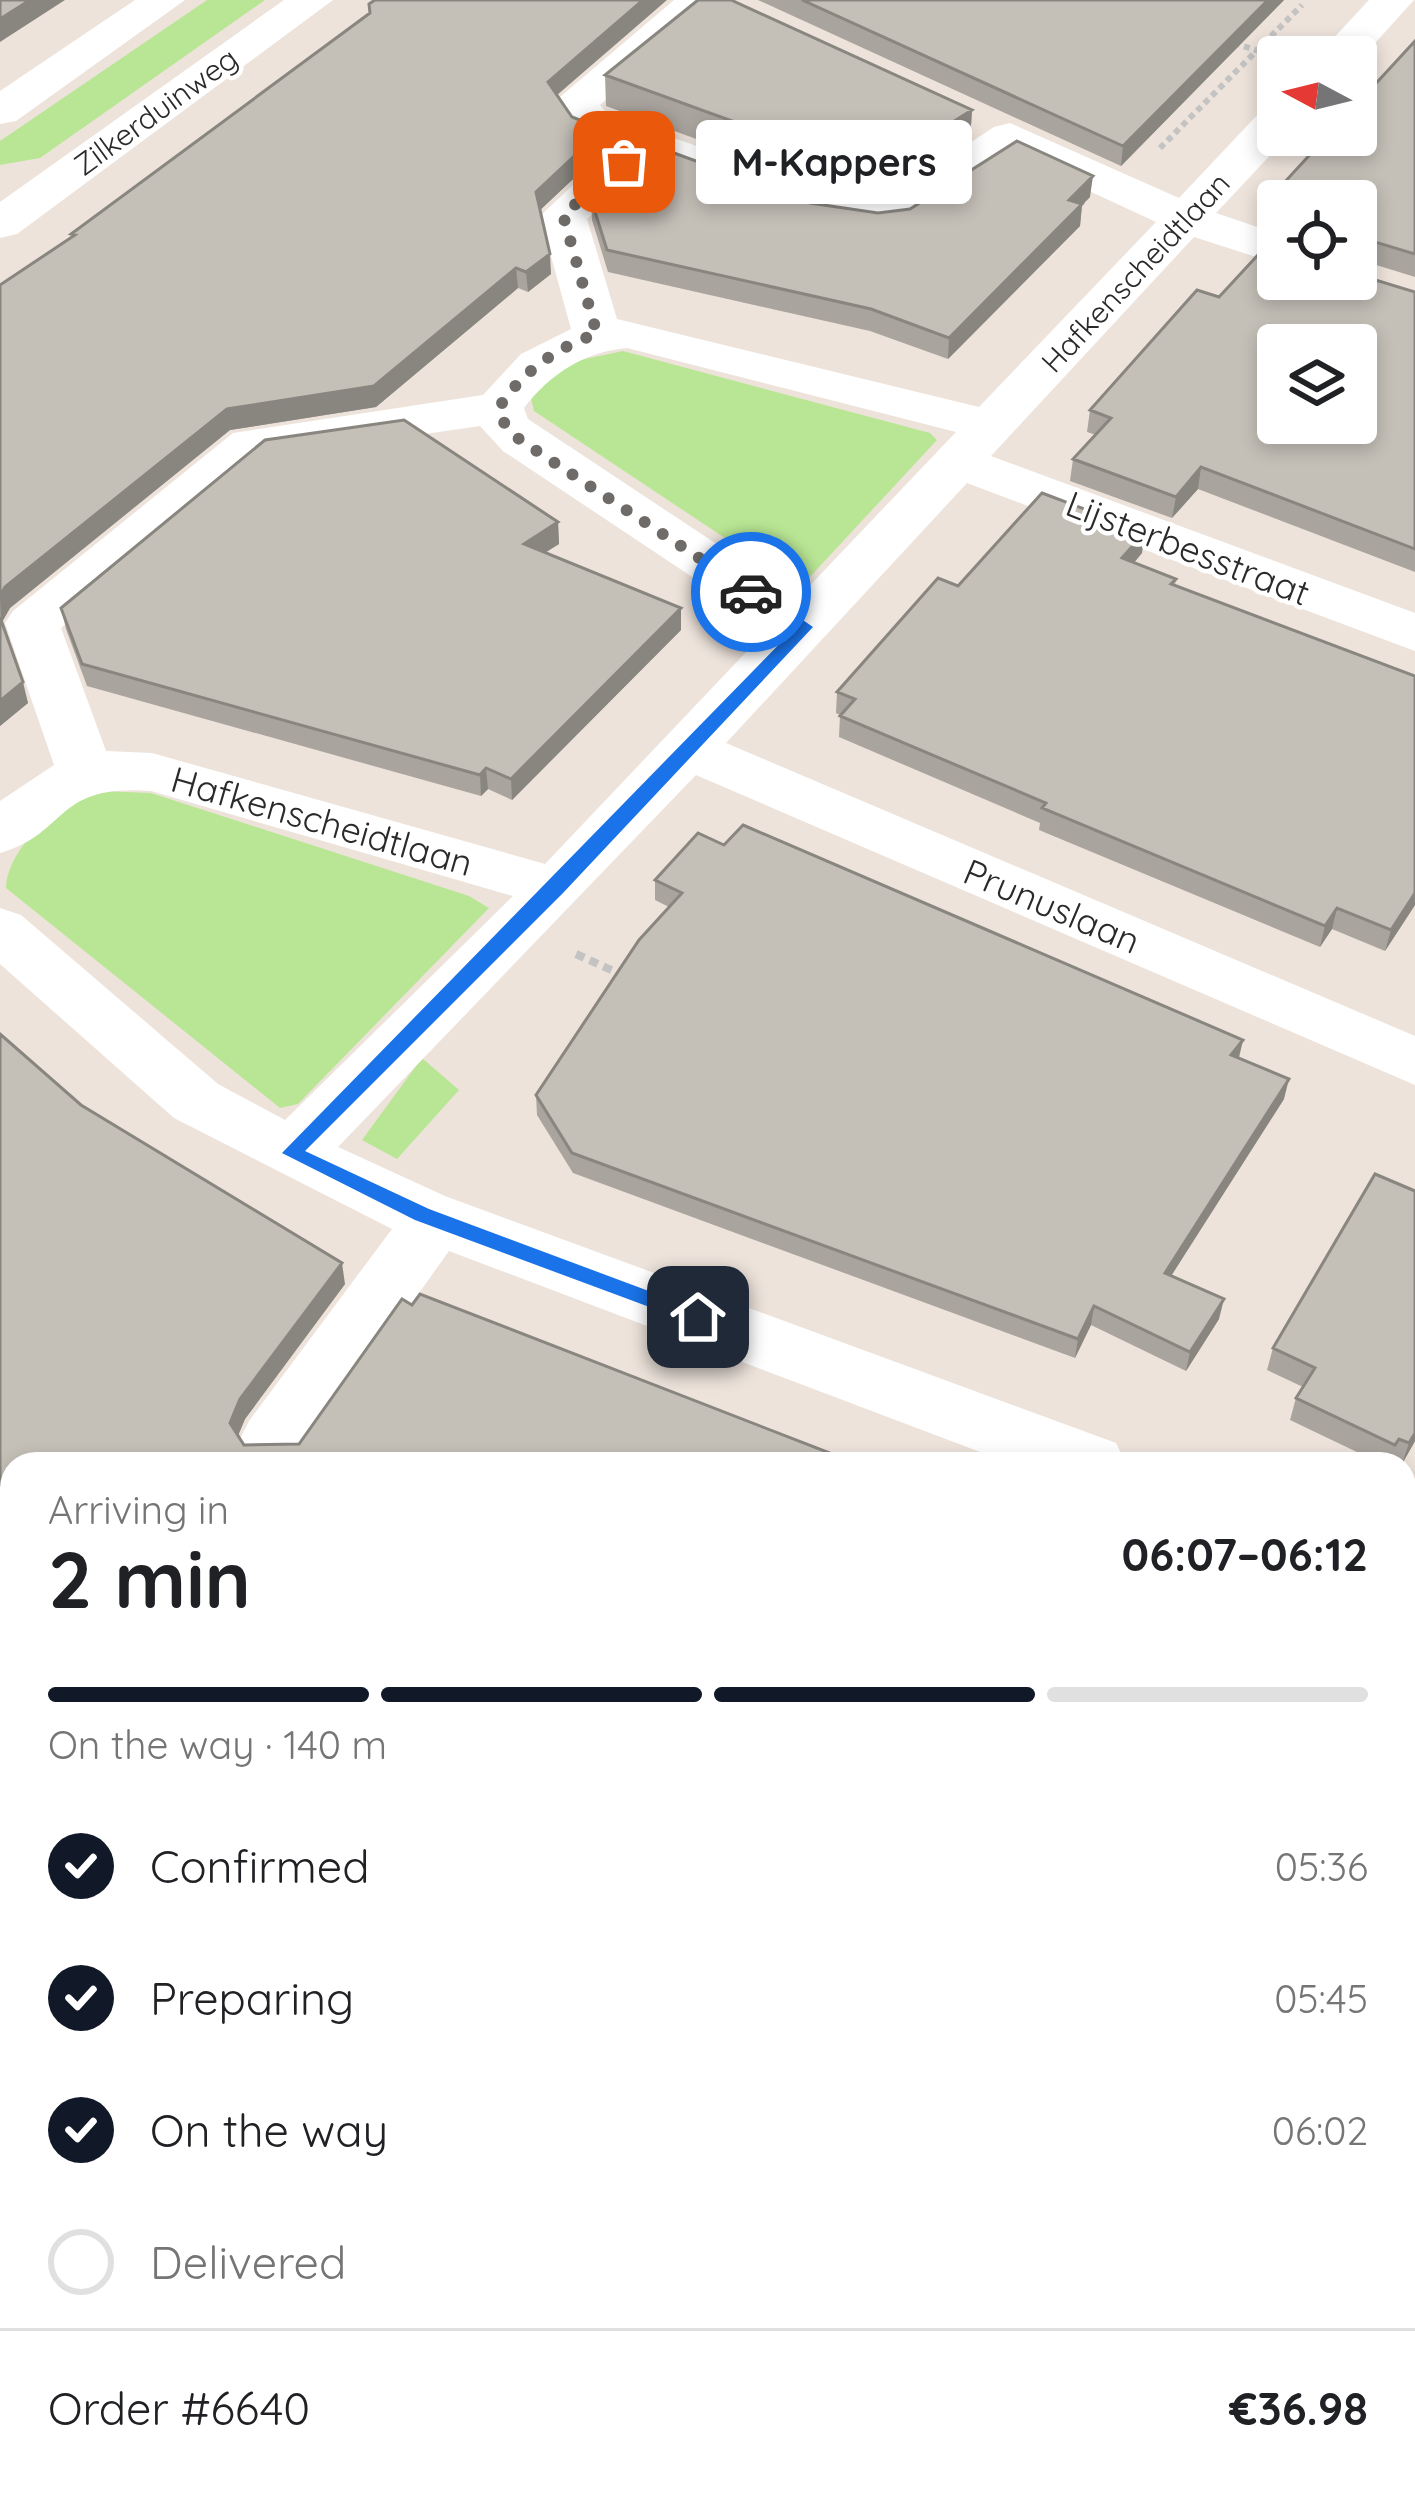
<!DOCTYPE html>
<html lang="en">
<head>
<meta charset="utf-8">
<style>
	body { margin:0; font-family:Quicksand,sans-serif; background:#f2f2f2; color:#202124; height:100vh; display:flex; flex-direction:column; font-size:45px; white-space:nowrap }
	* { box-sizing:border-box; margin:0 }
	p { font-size:39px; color:#757577 }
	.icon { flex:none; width:66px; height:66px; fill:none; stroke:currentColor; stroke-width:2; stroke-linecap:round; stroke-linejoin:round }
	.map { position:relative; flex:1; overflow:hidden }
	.drawer { position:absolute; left:0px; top:1452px; width:1416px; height:1059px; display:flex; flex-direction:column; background:#fff; border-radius:36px 36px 0 0; box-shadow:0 6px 18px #0003 }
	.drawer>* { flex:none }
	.needle { width:78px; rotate:277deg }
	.buttons { position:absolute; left:1257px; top:36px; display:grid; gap:24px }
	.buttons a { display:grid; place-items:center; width:120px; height:120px; border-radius:12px; background:#fff; box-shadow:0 6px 18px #0003; font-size:60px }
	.pin { position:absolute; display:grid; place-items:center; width:102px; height:102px; color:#fff; margin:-51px; border-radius:24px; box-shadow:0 6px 18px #0006 }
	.courier { position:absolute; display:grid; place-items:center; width:120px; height:120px; margin:-60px; border:9px solid #1a73e8; border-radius:50%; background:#fff; color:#222; box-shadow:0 3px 15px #0007 }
	.bubble { position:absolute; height:84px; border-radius:12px; background:#fff; box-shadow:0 6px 18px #0003; font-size:39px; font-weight:800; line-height:84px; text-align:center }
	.headline em { font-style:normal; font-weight:800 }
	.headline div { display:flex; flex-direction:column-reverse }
	.headline { display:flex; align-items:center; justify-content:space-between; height:204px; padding:0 48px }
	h1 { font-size:78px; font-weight:800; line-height:90px }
	.bar { display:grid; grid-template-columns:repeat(4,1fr); gap:18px 12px; align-content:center; height:144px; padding:0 48px }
	.bar i { height:15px; border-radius:9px; background:#e0e0e0 }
	.bar .on { background:#111827 }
	.bar p { grid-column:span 4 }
	.line { display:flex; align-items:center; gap:30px; padding:0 48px; border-top:3px solid #e0e0e0 }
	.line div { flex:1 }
	ol { padding:0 48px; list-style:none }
	li { display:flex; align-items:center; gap:36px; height:132px }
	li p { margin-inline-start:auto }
	li .icon { padding:12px; border-radius:50%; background:#111827; color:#fff; stroke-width:4 }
	li:last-child { color:#757577 }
	li i { width:66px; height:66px; border:6px solid #e0e0e0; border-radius:50% }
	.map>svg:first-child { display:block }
</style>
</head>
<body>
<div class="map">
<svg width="1415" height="2510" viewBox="0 0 1415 2510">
	<rect width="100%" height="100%" fill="#ede3db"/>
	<!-- green -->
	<path fill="#b9e694" d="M 207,0 L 265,0 L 40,158 L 0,165 L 0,141 Z
		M 623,351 L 930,433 L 937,440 L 807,580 L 785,578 L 534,411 L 531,398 L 566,363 Z
		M 98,791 L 151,793 L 469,896 L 489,908 L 298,1104 L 280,1108 L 6,888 C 8,846 59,804 98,791 Z
		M 422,1058 L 459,1090 L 397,1159 L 362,1140 Z
		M 1415,1736 L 1415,1917 L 1404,1935 L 1404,1759 Z
		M 0,2255 L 12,2264 L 12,2499 L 248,2499 L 258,2510 L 0,2510 Z
		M 1404,2334 L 1415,2342 L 1415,2510 L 1382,2510 L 1377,2499 L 1404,2499 Z"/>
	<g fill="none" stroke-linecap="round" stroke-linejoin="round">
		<!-- path-far2 -->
		<path stroke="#c3c3c3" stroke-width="6" stroke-dasharray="6 4.5" stroke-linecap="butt" d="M 1234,43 L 1277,57
			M 1160,148 L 1302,5"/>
		<!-- path-far1 -->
		<path stroke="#c3c3c3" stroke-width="8" stroke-dasharray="9 6" stroke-linecap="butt" d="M 576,954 L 622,975"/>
		<!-- path -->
		<path stroke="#c3c3c3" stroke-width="9" stroke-dasharray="10 8" stroke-linecap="butt" d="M 1404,1718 L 1415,1696
			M 0,2025 L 12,2025
			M 0,2223 L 12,2233
			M 1404,2310 L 1415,2317
			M 286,2499 L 295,2510
			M 365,2499 L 368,2510
			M 946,2510 L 952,2499"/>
		<!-- minor -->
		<path fill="#fff" fill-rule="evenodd" d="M 135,0 L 185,0 L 16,121 L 0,124 L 0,91 Z
			M 284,0 L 333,0 L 17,234 L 0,238 L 0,202 Z
			M 674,0 L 721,0 L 600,105 L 608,115 L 857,202 L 879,203 L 994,127 L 1010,123 L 1179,198 L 1262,110 L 1278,106 L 1278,135 L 1289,135 L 1216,213 L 1278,234 L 1278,264 L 1194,237 L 991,456 L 1415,613 L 1415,651 L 967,483 L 726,743 L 1415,1036 L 1415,1085 L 696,775 L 338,1147 L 445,1196 L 1116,1443 L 1126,1464 L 1012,1464 L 449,1251 L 299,1461 L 249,1461 L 239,1441 L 249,1421 L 392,1229 L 174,1118 L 0,964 L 0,908 L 21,915 L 218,1084 L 285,1120 L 513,896 L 151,791 C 54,783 69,833 0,853 L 0,801 L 54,765 L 5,623 L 13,611 L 233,433 L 483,395 L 521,354 L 571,329 L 540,216 L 608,152 L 619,150 L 576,135 L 553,103 ZM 1016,157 L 1156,222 L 979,407 L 617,319 L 587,219 L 640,172 L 645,159 C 715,183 834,245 906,227 ZM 627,348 L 956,432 L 798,598 L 528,419 L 524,408 C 550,374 584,352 627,348 ZM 480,426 L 503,451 L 769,628 L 545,864 L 152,753 L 106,751 L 61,628 L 266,457 Z
			M 1369,0 L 1414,0 L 1356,64 L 1356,57 L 1316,57 Z
			M 1404,1550 L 1415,1554 L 1415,1616 L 1404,1612 Z
			M 0,1853 L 12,1858 L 12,1934 L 0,1930 Z
			M 548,2499 L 642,2499 L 647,2510 L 552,2510 Z"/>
		<!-- major -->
		<path fill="#f8c055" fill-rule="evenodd" d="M 1415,2017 L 1415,2111 L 1404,2115 L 1404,2021 Z
			M 1117,2499 L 1303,2499 L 1308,2510 L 1209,2510 L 1206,2504 L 1204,2510 L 1112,2510 Z"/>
	</g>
	<!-- wall -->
	<path fill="#a9a49d" d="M 758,0 L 1284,0 L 1121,166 Z
		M 1415,41 L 1415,277 L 1357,259 L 1356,262 L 1356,201 L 1279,201 L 1282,185 Z
		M 605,75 L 972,110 L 970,141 L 878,198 L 858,198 L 606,106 Z
		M 557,95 L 572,117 L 603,129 L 604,150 L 540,210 L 551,274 L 528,292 L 518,288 L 376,407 L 230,430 L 10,608 L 2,622 L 28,703 L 0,726 L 0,285 L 72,238 L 71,234 Z
		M 643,154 L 810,203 L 878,213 L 1090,197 L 1082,205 L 1080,226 L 948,359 L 870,331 L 608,272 L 592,220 L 591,199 Z
		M 1278,279 L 1415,292 L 1415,572 L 1198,489 L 1172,518 L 1070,481 L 1073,459 L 1096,435 L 1087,432 L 1090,410 L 1219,297 Z
		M 558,522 L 559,544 L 545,552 L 681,608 L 681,630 L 512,800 L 488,789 L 481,796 L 87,686 L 66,629 L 61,608 Z
		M 1142,553 L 1134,563 L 1176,579 L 1175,585 L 1415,676 L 1415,905 L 1385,951 L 1332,929 L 1320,947 L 1039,830 L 1040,823 L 839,737 L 840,715 L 836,713 L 837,692 L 958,586 Z
		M 724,845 L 1243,1040 L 1239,1058 L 1284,1099 L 1171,1275 L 1219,1319 L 1186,1371 L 1091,1325 L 1075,1358 L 573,1173 L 537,1115 L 536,1095 L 669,907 L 655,900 L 655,880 Z
		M 0,1034 L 81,1105 L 345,1284 L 245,1419 L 238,1435 L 244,1445 L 299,1444 L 412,1305 L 858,1464 L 12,1464 L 12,1675 L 0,1665 Z
		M 1415,1191 L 1415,1441 L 1402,1464 L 1391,1460 L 1389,1464 L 1382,1464 L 1290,1420 L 1296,1398 L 1303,1387 L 1267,1370 L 1273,1348 Z"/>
	<!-- shaded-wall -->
	<path fill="#898680" d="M 30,0 L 65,0 L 0,42 L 0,19 Z
		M 643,0 L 667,0 L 549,102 L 548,82 Z
		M 1268,0 L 1284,0 L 1121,166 L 1123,146 Z
		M 972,110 L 970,141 L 878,198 L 879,168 Z
		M 603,129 L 604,150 L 537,213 L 536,192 Z
		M 1093,176 L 1090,197 L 1082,205 L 1080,226 L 948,359 L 949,338 L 1069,200 Z
		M 550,254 L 551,274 L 528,292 L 526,272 Z
		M 516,268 L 518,288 L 376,407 L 230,430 L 10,608 L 1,624 L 0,596 L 5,587 L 227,409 Z
		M 1201,467 L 1198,489 L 1172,518 L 1176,497 Z
		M 558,522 L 559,544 L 526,565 L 524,544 Z
		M 1145,532 L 1142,553 L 1119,580 L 1122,558 Z
		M 681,608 L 681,630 L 512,800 L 511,779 Z
		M 23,682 L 28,703 L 0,726 L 0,701 Z
		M 486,768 L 488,789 L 481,796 L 480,775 Z
		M 1415,893 L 1415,905 L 1385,951 L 1391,930 Z
		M 1337,908 L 1332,929 L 1320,947 L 1325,926 Z
		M 1243,1040 L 1238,1060 L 1231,1055 Z
		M 1289,1079 L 1284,1099 L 1161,1292 L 1165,1273 Z
		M 342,1263 L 345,1284 L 245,1419 L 235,1443 L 230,1423 L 240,1399 Z
		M 1224,1299 L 1219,1319 L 1186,1371 L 1190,1352 Z
		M 1094,1306 L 1091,1325 L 1075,1358 L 1078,1339 Z
		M 1415,1433 L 1415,1441 L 1402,1464 L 1409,1443 Z"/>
	<!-- building -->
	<path fill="#c4bfb7" stroke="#898680" stroke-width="3" fill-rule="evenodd" d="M 0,0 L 30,0 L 0,19 Z
		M 375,0 L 643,0 L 548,82 L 572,117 L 603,129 L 536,192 L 550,254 L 526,272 L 516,268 L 374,386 L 227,409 L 5,587 L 0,596 L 0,285 L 75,235 L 71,234 L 370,13 L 369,4 Z
		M 698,0 L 731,0 L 972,110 L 879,168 L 859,167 L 605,75 Z
		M 802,0 L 1268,0 L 1123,146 Z
		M 1415,41 L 1415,254 L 1362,238 L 1356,253 L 1356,201 L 1308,201 L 1313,196 L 1282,185 L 1328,135 L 1356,135 L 1356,105 Z
		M 1017,141 L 1093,176 L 1069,200 L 1082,204 L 949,338 L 871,309 L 607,250 L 591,199 L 643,154 L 647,143 L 810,203 L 878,213 L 910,209 Z
		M 1269,243 L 1278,245 L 1278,279 L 1356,279 L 1356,274 L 1415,292 L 1415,549 L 1201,467 L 1176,497 L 1073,459 L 1111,418 L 1090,410 L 1197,290 L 1219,297 ZM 1278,345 L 1356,345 L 1356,423 L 1278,423 Z
		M 404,420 L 558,522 L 524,544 L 681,608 L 511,779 L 486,768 L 480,775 L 82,664 L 61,608 L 265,440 Z
		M 1042,493 L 1145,532 L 1122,558 L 1176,579 L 1171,584 L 1415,676 L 1415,893 L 1391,930 L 1337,908 L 1325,926 L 1042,808 L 1046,803 L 840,716 L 855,699 L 837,692 L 938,578 L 958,586 Z
		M 0,617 L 23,682 L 0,701 Z
		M 743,825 L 1243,1040 L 1231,1055 L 1289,1079 L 1165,1273 L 1224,1299 L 1190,1352 L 1094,1306 L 1078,1339 L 572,1153 L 536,1095 L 639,940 L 682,893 L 655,880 L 698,833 L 724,845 Z
		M 0,1034 L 81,1105 L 342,1263 L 240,1399 L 230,1423 L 244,1445 L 299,1444 L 402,1299 L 412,1305 L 420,1294 L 858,1464 L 12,1464 L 12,1663 L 0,1652 Z
		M 1375,1174 L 1415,1191 L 1415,1433 L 1409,1443 L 1399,1439 L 1395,1445 L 1296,1398 L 1315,1368 L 1273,1348 Z"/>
	<!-- route -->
	<path fill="#1a73e8" d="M 745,588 L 756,588 L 813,627 L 563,893 L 305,1151 L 429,1209 L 705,1312 L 705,1323 L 698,1325 L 415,1220 L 282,1153 L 795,628 L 745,595 Z"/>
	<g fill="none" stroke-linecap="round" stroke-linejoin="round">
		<!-- done -->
		<path stroke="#6e6b68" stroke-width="12" stroke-dasharray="0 21.6" d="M 624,162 L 563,215 L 597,334 C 560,345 519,374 499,408 L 505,425 L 520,440 L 751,592"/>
	</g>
	<g text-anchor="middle" stroke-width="9" stroke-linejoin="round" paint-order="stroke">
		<!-- far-street labels -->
		<g font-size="30" fill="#2a2a2a" stroke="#fff">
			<text transform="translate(156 112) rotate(-36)" y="10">Zilkerduinweg</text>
			<text transform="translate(1136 273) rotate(-47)" y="10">Hafkenscheidtlaan</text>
		</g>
		<!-- street labels -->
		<g font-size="36" fill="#2a2a2a" stroke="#fff">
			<text transform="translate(1188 548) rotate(21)" y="13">Lijsterbesstraat</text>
			<text transform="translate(322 821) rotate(16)" y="13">Hafkenscheidtlaan</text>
			<text transform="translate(1052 906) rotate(23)" y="13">Prunuslaan</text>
		</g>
	</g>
</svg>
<div class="buttons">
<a><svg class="needle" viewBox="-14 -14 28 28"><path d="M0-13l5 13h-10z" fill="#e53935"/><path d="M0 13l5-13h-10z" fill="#757577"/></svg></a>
<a><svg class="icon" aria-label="locate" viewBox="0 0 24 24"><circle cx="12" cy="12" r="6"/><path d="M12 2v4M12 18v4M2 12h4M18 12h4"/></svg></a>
<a><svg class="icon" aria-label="layers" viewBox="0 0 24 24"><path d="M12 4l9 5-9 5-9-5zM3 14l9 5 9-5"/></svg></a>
</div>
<div class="pin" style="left:624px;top:162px;background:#ea580c"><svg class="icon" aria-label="bag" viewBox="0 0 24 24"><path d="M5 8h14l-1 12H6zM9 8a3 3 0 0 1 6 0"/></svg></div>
<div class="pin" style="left:698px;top:1317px;background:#1f2937"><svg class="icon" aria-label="home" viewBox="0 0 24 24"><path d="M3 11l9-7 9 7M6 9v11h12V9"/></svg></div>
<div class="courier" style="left:751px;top:592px"><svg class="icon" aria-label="car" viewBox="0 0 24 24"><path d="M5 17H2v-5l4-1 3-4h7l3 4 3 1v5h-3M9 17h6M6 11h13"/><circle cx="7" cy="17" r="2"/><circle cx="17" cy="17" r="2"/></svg></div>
<div class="bubble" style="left:696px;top:120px;width:276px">M-Kappers</div>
<section class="drawer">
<div class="headline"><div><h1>2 min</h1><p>Arriving in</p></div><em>06:07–06:12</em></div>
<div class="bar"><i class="on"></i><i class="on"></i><i class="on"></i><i></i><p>On the way · 140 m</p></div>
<ol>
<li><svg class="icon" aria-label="check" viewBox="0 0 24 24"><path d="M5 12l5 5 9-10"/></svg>Confirmed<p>05:36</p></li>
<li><svg class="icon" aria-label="check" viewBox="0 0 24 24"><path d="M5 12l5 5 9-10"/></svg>Preparing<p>05:45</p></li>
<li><svg class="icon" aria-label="check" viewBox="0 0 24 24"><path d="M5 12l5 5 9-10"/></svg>On the way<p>06:02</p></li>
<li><i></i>Delivered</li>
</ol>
<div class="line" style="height:156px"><div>Order #6640</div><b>€36.98</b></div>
</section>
</div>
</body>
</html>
